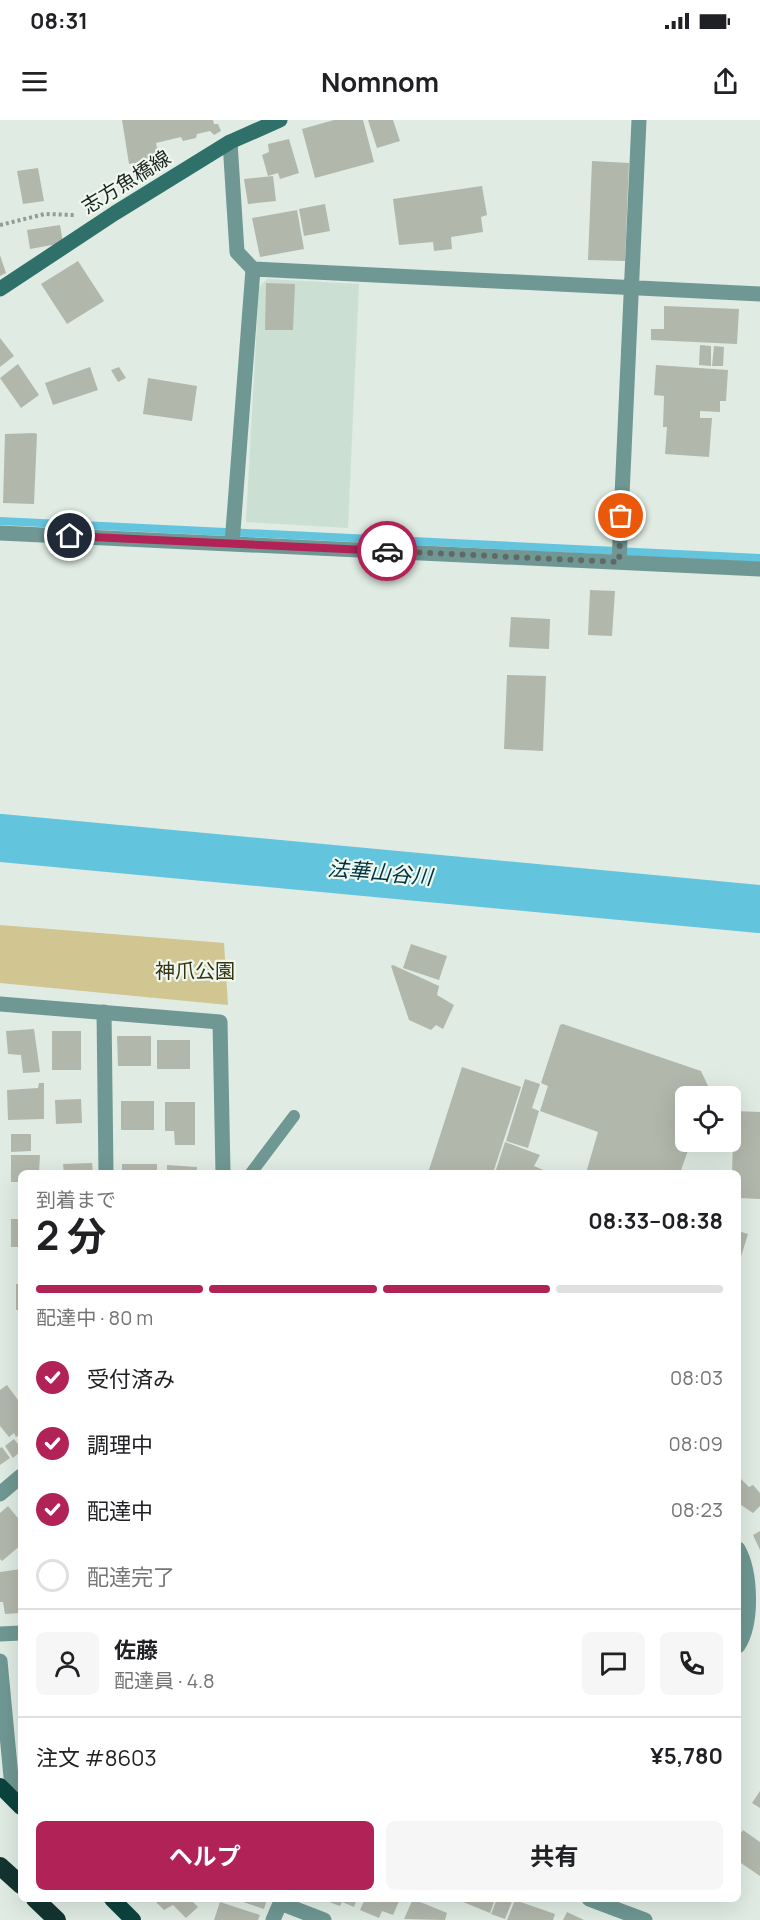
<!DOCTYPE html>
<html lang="ja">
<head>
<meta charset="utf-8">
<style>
	body { margin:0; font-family:Manrope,"Noto Sans JP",sans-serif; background:#f6f6f6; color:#202124; height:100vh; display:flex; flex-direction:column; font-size:22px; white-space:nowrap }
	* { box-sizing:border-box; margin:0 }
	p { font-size:20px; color:#757577 }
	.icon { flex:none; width:33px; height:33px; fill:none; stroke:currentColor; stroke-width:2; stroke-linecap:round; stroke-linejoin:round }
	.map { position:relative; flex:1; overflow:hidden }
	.details { position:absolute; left:18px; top:1050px; width:723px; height:732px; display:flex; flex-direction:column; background:#fff; border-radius:9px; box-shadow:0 6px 24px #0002 }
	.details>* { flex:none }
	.controls { position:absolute; left:675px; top:966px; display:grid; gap:12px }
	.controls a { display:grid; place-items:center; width:66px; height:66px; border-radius:9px; background:#fff; box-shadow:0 6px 24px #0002; font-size:30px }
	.pin { position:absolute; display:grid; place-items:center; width:51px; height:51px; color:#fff; margin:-26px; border:3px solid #fff; border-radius:50%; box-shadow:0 2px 6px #0007 }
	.courier { position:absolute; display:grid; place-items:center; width:60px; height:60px; margin:-30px; border:4px solid #b12256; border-radius:50%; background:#fff; color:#222; box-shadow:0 2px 8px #0007 }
	.summary em { font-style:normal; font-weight:700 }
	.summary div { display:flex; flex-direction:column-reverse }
	.summary { display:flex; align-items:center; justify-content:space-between; height:102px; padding:0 18px }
	h1 { font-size:39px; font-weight:700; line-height:45px }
	.bar { display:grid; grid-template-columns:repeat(4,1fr); gap:9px 6px; align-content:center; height:72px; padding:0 18px }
	.bar i { height:8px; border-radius:4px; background:#e0e0e0 }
	.bar .active { background:#b12256 }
	.bar p { grid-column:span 4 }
	.line { display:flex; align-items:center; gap:15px; padding:0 18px; border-top:2px solid #e0e0e0 }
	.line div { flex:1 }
	.round { display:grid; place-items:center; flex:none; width:63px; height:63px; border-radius:9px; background:#f6f6f6 }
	ol { padding:0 18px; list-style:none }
	li { display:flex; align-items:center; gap:18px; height:66px }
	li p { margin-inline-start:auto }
	li .icon { padding:6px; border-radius:50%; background:#b12256; color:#fff; stroke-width:4 }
	li:last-child { color:#757577 }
	li i { width:33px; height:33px; border:3px solid #e0e0e0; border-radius:50% }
	.button { display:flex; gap:12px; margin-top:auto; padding:12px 18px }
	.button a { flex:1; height:69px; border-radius:9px; background:#b12256; color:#fff; font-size:24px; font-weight:700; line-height:69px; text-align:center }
	.button a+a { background:#f6f6f6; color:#202124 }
	.status { display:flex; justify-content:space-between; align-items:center; height:42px; padding:0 30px; background:#fff; direction:ltr }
	.status svg { height:16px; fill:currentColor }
	header { display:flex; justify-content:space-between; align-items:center; height:78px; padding:0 18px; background:#fff; font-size:27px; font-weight:700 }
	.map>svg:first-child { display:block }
</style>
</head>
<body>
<div class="status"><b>08:31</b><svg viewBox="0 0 49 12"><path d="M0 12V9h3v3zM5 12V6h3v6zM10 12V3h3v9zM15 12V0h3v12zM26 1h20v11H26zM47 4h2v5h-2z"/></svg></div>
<header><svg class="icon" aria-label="menu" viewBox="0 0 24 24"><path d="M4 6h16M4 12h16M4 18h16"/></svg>Nomnom<svg class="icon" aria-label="share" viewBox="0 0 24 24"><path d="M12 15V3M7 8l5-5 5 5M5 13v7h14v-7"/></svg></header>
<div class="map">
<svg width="760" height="1800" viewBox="0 0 760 1800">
	<rect width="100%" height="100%" fill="#dfebe3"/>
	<!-- built -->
	<path fill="#ccdfd3" d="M 267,159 L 359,164 L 348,408 L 246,402 L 259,167 Z"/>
	<!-- green -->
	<path fill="#d1c591" d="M 0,805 L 224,823 L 228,885 L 0,863 Z"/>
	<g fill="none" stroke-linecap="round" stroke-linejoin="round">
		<!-- stream -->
		<path stroke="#63c4de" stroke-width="8" d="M 0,401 L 760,438"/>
		<!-- river -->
		<path stroke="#63c4de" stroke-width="48" d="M 0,718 L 760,789"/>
	</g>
	<!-- building -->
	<path fill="#b2b7ac" d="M 122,0 L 213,0 L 214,4 L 218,4 L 221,11 L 214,15 L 210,11 L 197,14 L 196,18 L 183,21 L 181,17 L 156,23 L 159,39 L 129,44 Z
		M 334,0 L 363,0 L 374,42 L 315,58 L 302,9 Z
		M 368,0 L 393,0 L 400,21 L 377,28 Z
		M 289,19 L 299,53 L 280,59 L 278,53 L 268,56 L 262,35 L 269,32 L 268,24 Z
		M 592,41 L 629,43 L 625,141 L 588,140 Z
		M 38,48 L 44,81 L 23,84 L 17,51 Z
		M 273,56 L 276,81 L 248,84 L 244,59 Z
		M 482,66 L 487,95 L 481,97 L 483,112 L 451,117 L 452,129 L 434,131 L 433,122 L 399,125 L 393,79 Z
		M 325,84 L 330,111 L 304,116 L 299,89 Z
		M 297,90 L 304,129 L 260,137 L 252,98 Z
		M 60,105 L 63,123 L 30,129 L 27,110 Z
		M 0,135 L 6,153 L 0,156 Z
		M 78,141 L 104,181 L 67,204 L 41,164 Z
		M 266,163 L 295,164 L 293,210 L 265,210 Z
		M 664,186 L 739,189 L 737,224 L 651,220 L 651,209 L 664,209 Z
		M 0,218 L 14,236 L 0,247 Z
		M 700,225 L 711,226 L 711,246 L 699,245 Z
		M 714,226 L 724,227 L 723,246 L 712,246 Z
		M 18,244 L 39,275 L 21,288 L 0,258 Z
		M 656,245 L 728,250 L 726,281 L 720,281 L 720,292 L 700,291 L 700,298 L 712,298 L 709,337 L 665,334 L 667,307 L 663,307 L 664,276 L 654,275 Z
		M 90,247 L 98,270 L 53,285 L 45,263 Z
		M 119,247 L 126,258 L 118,262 L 111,250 Z
		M 148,258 L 197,266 L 192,301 L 143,294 Z
		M 35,313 L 37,314 L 34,384 L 3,383 L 5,314 Z
		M 590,470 L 615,471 L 612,516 L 588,515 Z
		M 511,497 L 550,499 L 549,529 L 509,527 Z
		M 507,555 L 546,556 L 543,631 L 504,629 Z
		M 411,824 L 447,836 L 439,860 L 403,848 Z
		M 393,845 L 439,866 L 437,875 L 454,885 L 443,909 L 436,905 L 431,910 L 409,900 L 391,846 Z
		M 563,904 L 701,951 L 709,968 L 707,976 L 686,976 L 686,1022 L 691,1022 L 680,1053 L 586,1053 L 598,1012 L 540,991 L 548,966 L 541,963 L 560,905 Z
		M 34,909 L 40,952 L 23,953 L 21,935 L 8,934 L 6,911 Z
		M 52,911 L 81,911 L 81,950 L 52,950 Z
		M 117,916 L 151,916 L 151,946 L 118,946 Z
		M 157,920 L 190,920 L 190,949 L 157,949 Z
		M 462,947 L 521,967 L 493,1053 L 428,1053 Z
		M 525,959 L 540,964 L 532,988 L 539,991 L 528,1028 L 506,1021 Z
		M 39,963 L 44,963 L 44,999 L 8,1000 L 7,970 L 38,968 Z
		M 81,979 L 82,1003 L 56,1004 L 55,980 Z
		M 121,981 L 154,981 L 154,1010 L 121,1010 Z
		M 165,982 L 195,982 L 195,1025 L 175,1025 L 174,1011 L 165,1011 Z
		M 734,991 L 760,992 L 760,1079 L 738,1078 L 738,1053 L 732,1053 Z
		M 11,1014 L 31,1014 L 31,1031 L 11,1032 Z
		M 505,1022 L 540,1035 L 534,1046 L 550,1053 L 495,1053 Z
		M 11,1035 L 40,1035 L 39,1053 L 21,1053 L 21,1062 L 11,1062 Z
		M 92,1043 L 93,1053 L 64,1053 L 63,1044 Z
		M 122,1044 L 157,1044 L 157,1053 L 122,1053 Z
		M 167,1045 L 197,1047 L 197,1053 L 167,1053 Z
		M 11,1099 L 21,1099 L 21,1127 L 11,1127 Z
		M 738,1111 L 748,1114 L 739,1143 L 738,1143 Z
		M 16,1164 L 21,1164 L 21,1190 L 16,1190 Z
		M 7,1265 L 21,1284 L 21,1314 L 16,1317 L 14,1313 L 9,1317 L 0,1306 L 0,1270 Z
		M 14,1319 L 21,1328 L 21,1331 L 13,1338 L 5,1326 Z
		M 2,1327 L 10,1338 L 0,1345 L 0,1328 Z
		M 738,1356 L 749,1367 L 753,1365 L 760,1373 L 760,1386 L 753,1393 L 738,1383 Z
		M 8,1386 L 21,1402 L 21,1425 L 2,1441 L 0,1439 L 0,1393 Z
		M 760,1411 L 760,1430 L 753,1415 Z
		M 21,1449 L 21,1493 L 5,1494 L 3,1482 L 0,1482 L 0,1452 Z
		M 760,1671 L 760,1688 L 752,1683 Z
		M 743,1710 L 760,1722 L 760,1756 L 738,1741 L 738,1717 Z
		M 153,1779 L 190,1779 L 198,1787 L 186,1798 L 173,1785 L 164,1790 Z
		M 234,1779 L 267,1779 L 264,1789 Z
		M 321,1779 L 357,1779 L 354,1787 L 342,1782 L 340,1786 Z
		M 365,1779 L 400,1779 L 393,1795 L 382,1791 L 379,1798 L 360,1790 Z
		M 413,1779 L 447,1793 L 445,1800 L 404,1799 Z
		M 456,1779 L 495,1779 L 490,1793 Z
		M 497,1779 L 513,1779 L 505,1799 L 491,1794 Z
		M 515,1780 L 555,1794 L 553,1800 L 507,1800 Z
		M 220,1782 L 260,1795 L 258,1800 L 214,1800 Z
		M 567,1792 L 584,1800 L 563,1800 Z"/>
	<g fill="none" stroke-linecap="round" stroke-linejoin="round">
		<!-- path -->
		<path stroke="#929b95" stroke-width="4" stroke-dasharray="3 3" stroke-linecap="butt" d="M 0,105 L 45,94 L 74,95"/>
		<!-- service -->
		<path stroke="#6f9793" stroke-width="12" d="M 251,1053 L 294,996"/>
		<!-- minor -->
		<path stroke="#6f9793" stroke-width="15" d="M 230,22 L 237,132 L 253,149 L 760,174
			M 0,413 L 760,449
			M 232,424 L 253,149
			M 619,442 L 639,0
			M 0,884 L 220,902 L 223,1053
			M 104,892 L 106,1053
			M 0,1374 L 21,1356
			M 738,1429 C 751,1452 753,1503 738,1526
			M 0,1514 L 21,1513
			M 0,1541 L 13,1678
			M 589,1779 L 645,1800
			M 280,1783 L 324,1800
			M 273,1800 L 282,1779"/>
		<!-- secondary -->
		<path stroke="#2f706a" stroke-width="15" d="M 0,169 L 115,93 L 230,22 L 280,0"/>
		<!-- trunk -->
		<path stroke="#0c433e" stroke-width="16" d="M 0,1666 L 21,1687
			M 112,1779 L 133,1800"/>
		<!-- motorway -->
		<path stroke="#133431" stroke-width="18" d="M 0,1746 L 21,1765
			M 35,1779 L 57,1800"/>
	</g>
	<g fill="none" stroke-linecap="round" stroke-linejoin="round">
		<!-- done -->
		<path stroke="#626864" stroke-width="6" stroke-dasharray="0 10.8" d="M 387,431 L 619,442 L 621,396"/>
		<!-- route -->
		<path stroke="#b12256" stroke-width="8" d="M 70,416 L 387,431"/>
	</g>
	<g text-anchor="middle" stroke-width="4.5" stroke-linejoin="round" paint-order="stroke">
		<!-- street labels -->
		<g font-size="20" fill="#1e221f" stroke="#ecf8f0">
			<text transform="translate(126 62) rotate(-32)" y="7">志方魚橋線</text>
		</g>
		<!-- park labels -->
		<g font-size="20" fill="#39310f" stroke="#ecf8f0">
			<text x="195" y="858">神爪公園</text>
		</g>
		<!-- water labels -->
		<g font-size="21" font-style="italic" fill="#01313c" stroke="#ecf8f0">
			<text transform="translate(380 753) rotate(5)" y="7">法華山谷川</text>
		</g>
	</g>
</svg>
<div class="controls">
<a><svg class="icon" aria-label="locate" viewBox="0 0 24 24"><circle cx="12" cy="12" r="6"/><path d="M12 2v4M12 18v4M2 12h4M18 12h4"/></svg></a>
</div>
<div class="pin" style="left:621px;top:396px;background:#ea580c"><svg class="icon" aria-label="bag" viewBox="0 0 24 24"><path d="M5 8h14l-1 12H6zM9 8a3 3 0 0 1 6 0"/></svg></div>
<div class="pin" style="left:70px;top:416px;background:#1f2937"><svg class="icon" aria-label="home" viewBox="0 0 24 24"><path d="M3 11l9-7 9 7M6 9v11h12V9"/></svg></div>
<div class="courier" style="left:387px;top:431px"><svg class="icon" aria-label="car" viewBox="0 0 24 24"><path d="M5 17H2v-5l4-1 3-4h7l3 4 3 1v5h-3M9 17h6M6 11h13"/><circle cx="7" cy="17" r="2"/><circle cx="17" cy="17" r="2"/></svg></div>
<section class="details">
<div class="summary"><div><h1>2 分</h1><p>到着まで</p></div><em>08:33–08:38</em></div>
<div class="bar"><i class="active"></i><i class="active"></i><i class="active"></i><i></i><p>配達中 · 80 m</p></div>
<ol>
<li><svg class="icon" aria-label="check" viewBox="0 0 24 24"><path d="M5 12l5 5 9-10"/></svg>受付済み<p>08:03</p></li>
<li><svg class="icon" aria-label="check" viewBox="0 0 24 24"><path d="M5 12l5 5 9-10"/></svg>調理中<p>08:09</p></li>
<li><svg class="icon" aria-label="check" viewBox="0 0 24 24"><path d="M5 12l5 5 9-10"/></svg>配達中<p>08:23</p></li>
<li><i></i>配達完了</li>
</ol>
<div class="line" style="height:108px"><a class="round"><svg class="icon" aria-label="person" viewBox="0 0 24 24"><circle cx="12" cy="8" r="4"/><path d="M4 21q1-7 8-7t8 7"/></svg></a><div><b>佐藤</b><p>配達員 · 4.8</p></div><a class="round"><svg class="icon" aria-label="chat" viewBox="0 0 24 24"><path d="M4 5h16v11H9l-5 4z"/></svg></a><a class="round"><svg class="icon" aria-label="phone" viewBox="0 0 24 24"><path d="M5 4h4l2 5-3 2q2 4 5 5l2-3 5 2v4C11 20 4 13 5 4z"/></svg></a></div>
<div class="line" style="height:78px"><div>注文 #8603</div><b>¥5,780</b></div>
<div class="button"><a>ヘルプ</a><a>共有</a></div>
</section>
</div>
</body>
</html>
